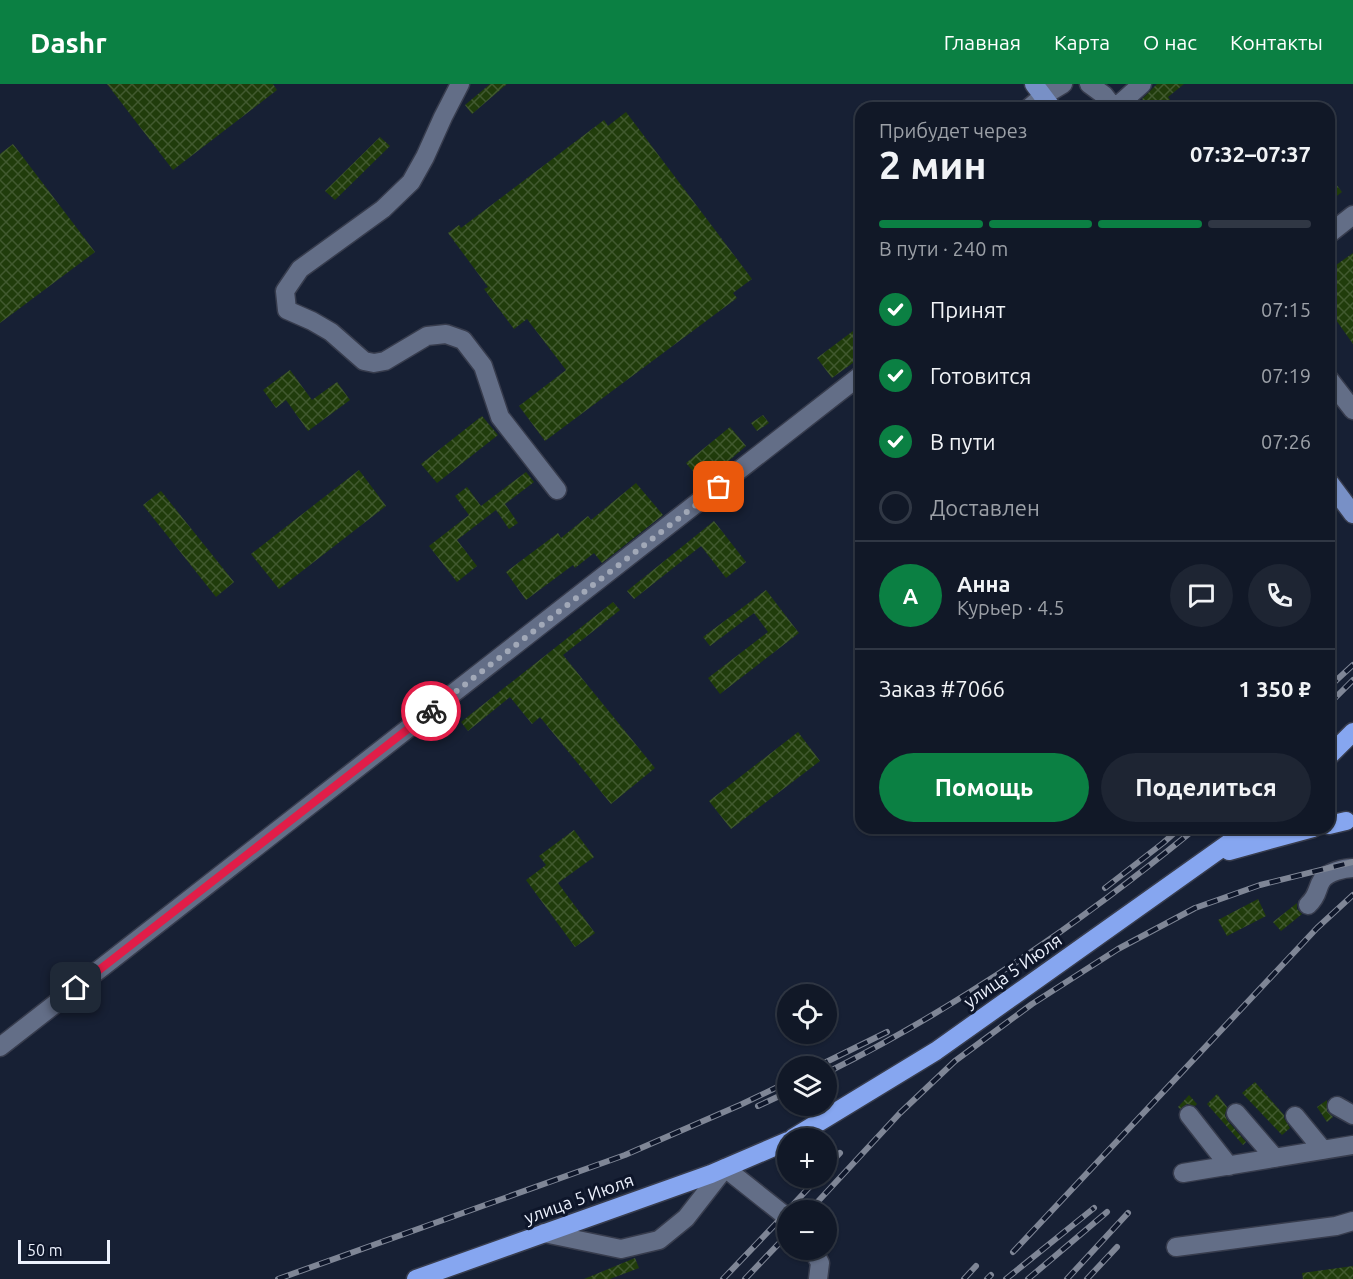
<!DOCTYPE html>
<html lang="ru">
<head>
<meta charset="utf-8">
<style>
	body { margin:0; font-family:Ubuntu,sans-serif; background:#1e2533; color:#f1f3f6; height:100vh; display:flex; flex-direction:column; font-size:22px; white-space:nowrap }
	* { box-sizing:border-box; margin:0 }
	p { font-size:20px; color:#9ca0a7 }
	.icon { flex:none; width:33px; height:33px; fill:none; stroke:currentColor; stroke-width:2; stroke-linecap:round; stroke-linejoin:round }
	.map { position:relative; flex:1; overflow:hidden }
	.drawer { position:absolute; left:855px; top:18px; width:480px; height:732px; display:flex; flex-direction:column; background:#111827; border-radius:18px; box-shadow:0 2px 4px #0004,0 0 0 2px #303744 }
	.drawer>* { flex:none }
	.buttons { position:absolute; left:777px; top:900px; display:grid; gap:12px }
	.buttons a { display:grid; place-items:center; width:60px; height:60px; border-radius:50%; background:#111827; box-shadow:0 2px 4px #0004,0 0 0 2px #303744; font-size:30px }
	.scale { position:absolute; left:18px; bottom:15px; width:92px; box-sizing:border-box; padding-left:6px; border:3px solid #ecf1fd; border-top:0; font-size:16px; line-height:21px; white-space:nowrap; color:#ecf1fd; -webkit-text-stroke:4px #0e162a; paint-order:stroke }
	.pin { position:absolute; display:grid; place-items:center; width:51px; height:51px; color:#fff; margin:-26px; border-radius:12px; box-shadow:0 3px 9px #0006 }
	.courier { position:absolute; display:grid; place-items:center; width:60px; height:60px; margin:-30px; border:4px solid #e11d48; border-radius:50%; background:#fff; color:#222; box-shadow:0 2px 8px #0007 }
	.summary em { font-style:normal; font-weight:700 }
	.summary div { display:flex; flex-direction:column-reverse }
	.summary { display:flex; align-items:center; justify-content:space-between; height:102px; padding:0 24px }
	h1 { font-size:39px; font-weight:700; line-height:45px }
	.bar { display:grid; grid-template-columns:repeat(4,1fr); gap:9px 6px; align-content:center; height:72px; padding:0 24px }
	.bar i { height:8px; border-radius:4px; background:#303744 }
	.bar .active { background:#0b8043 }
	.bar p { grid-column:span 4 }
	.line { display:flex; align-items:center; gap:15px; padding:0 24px; border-top:2px solid #303744 }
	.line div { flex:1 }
	.round { display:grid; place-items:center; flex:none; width:63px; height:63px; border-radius:32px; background:#1e2533 }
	ol { padding:0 24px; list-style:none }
	li { display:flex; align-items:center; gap:18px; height:66px }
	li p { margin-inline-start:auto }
	li .icon { padding:6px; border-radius:50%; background:#0b8043; color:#fff; stroke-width:4 }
	li:last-child { color:#9ca0a7 }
	li i { width:33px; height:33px; border:3px solid #303744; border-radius:50% }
	.cta { display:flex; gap:12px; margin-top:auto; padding:12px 24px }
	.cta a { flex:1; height:69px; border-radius:36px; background:#0b8043; color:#fff; font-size:24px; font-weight:700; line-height:69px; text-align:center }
	.cta a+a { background:#1e2533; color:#f1f3f6 }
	header { display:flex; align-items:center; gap:36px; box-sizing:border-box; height:84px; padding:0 30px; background:#0b8043; color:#fff }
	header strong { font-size:28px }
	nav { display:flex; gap:33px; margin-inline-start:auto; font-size:21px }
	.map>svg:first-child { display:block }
</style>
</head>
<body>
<header>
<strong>Dashr</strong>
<nav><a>Главная</a><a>Карта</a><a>О нас</a><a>Контакты</a></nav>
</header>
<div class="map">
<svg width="1353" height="1195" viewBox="0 0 1353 1195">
	<defs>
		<pattern id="building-cross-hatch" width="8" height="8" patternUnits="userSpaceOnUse" patternTransform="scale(1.5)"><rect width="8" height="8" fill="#203c0b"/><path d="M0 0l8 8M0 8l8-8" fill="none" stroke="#41592f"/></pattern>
	</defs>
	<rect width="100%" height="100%" fill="#172034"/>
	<!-- building -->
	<path fill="url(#building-cross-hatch)" d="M 107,0 L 273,0 L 277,6 L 173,86 Z
		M 490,0 L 507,0 L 472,30 L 465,21 Z
		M 1157,0 L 1184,0 L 1168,13 L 1171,17 L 1162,24 L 1150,24 L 1142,15 Z
		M 626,28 L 752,195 L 733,209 L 737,214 L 545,357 L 519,322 L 566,286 L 527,235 L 514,245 L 484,205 L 488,203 L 448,149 L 459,141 L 461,144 L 604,36 L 608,42 Z
		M 380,53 L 390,62 L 335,116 L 325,107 Z
		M 13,60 L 95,168 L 0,239 L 0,70 Z
		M 1329,91 L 1342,108 L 1329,118 Z
		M 1353,169 L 1353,260 L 1329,226 L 1329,186 Z
		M 861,241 L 861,273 L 832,294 L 817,274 Z
		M 290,286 L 312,316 L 337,298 L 350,316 L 308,347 L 286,316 L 276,324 L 263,306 Z
		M 763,331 L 769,339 L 757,347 L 751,339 Z
		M 482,332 L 498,351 L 437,399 L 421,380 Z
		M 730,343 L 746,362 L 703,399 L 686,379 Z
		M 359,386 L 386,422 L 279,505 L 251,470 Z
		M 526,388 L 534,398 L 505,420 L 518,439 L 509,445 L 496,426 L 457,456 L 477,482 L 457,498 L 429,462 L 469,431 L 455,412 L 467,403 L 481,422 Z
		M 636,399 L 663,431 L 602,479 L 594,469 L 575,484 L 573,481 L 526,516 L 506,488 L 558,449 L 561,454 L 588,432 L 591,436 Z
		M 161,407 L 234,498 L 216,513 L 143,421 Z
		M 714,437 L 746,478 L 726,494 L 701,462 L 634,515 L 627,507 Z
		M 766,506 L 799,549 L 720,610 L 708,594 L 768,548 L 754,529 L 710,562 L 703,553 Z
		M 613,518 L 620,526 L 563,571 L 655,684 L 611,720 L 540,633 L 532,640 L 510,613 L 468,647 L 461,638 Z
		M 798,648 L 820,677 L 731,745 L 709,717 Z
		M 574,746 L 594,773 L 558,799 L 595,849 L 575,863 L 526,796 L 546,781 L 539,772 Z
		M 1258,815 L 1266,832 L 1227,852 L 1218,836 Z
		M 1297,819 L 1297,825 L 1302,830 L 1281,847 L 1273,838 Z
		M 1255,998 L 1284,1031 L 1284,1034 L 1290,1044 L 1282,1051 L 1242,1009 Z
		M 1217,1010 L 1227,1023 L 1225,1031 L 1227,1036 L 1246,1058 L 1243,1061 L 1207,1020 Z
		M 1189,1011 L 1197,1020 L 1195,1022 L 1187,1020 L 1180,1025 L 1178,1023 Z
		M 1327,1016 L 1327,1027 L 1333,1033 L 1327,1038 L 1317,1023 Z
		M 635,1174 L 639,1184 L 610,1195 L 584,1195 Z
		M 1353,1182 L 1353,1195 L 1303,1195 L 1302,1189 Z"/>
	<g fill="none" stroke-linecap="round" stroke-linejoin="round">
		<defs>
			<path id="minor" d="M 460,0 L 443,33 L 425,73 L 411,98 L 383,125 L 300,185 L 285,207 L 287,226 L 312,237 L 331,248 L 364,277 L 374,279 L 385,277 L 427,252 L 446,250 L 463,256 L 483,282 L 500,333 L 557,406
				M 1089,0 L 1104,11 L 1114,24
				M 1029,24 L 1043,12 L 1063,0
				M 1115,24 L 1142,0
				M 1329,150 L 1353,131
				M 1329,295 L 1353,326
				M 1308,821 C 1319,811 1316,805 1322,796 C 1328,788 1344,784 1353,784
				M 0,963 L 861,291
				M 1337,1022 L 1353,1031
				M 1236,1029 L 1275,1074
				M 1189,1031 L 1229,1082
				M 1295,1032 L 1323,1066
				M 1183,1089 L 1353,1061
				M 544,1149 L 621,1165 L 659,1156 L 686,1134 L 725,1084 L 788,1134
				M 1176,1163 L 1336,1142 L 1353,1137
				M 813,1166 L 820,1179 L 818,1195"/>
			<path id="major" d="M 1034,0 L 1052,24
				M 1329,398 L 1353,430"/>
			<path id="highway" d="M 1329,672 L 1353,648
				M 1329,741 L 1346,737
				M 1229,767 L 1313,744
				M 793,1054 L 936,967 L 1250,744
				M 416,1195 L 711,1090 L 788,1057"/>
		</defs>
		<!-- minor casing -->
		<use href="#minor" stroke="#373c4d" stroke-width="21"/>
		<!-- major casing -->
		<use href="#major" stroke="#373c4d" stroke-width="21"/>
		<!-- highway casing -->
		<use href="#highway" stroke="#373c4d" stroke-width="21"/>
		<!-- minor -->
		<use href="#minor" stroke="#636e87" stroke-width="18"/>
		<!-- major -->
		<use href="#major" stroke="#7890c6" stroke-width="18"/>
		<!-- highway -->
		<use href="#highway" stroke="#86a6f0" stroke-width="18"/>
		<defs>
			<path id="rail" d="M 1329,603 L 1353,581
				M 1329,620 L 1353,596
				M 1105,804 L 1163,759 L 1180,744
				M 818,982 L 887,948
				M 826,989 C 957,924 1083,837 1196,744
				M 758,1022 L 788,1008
				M 826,1084 L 840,1069
				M 788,1126 L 818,1094
				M 810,1126 L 900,1029 L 955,977 L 1032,920 L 1118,865 L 1195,824 L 1260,801 L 1353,778
				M 1013,1168 L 1317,844 L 1353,811
				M 278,1195 L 625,1071 L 740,1021 L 788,998
				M 723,1195 L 788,1127
				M 745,1195 L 788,1150
				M 964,1195 L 976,1182
				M 987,1195 L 991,1191
				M 1006,1195 L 1094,1124
				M 1028,1195 L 1107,1128
				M 1067,1195 L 1128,1129
				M 1087,1195 L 1117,1163"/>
		</defs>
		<!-- rail casing -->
		<use href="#rail" stroke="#7f8696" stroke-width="6"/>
		<!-- rail -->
		<use href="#rail" stroke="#0e162a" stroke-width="4" stroke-dasharray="11" stroke-linecap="butt"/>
	</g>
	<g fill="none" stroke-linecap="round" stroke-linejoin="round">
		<!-- done -->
		<path stroke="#a1a8b7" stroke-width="6" stroke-dasharray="0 10.8" d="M 431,627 L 719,403"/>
		<!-- route -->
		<path stroke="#e11d48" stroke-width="8" d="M 76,904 L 431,627"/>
	</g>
	<g text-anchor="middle" stroke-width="6" stroke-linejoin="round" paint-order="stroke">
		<!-- street labels -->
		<g font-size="18" fill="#ecf1fd" stroke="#0e162a">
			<text transform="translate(1013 887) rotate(-35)" y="6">улица 5 Июля</text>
			<text transform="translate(579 1115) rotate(-20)" y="6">улица 5 Июля</text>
		</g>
	</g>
</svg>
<div class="buttons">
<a><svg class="icon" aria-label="locate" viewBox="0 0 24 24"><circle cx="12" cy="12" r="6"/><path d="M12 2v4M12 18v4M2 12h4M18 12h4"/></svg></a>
<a><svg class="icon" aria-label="layers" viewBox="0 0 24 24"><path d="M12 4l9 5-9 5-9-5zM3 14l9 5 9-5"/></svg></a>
<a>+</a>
<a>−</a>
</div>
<div class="scale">50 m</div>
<div class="pin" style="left:719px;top:403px;background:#ea580c"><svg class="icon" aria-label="bag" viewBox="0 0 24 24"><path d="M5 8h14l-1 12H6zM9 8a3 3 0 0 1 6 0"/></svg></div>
<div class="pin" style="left:76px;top:904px;background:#1f2937"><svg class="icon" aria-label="home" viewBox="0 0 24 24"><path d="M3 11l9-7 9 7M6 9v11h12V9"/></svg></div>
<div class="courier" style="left:431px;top:627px"><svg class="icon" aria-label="bike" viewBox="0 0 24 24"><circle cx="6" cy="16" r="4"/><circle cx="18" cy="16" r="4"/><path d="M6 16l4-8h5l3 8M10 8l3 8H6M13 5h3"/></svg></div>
<section class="drawer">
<div class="summary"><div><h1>2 мин</h1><p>Прибудет через</p></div><em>07:32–07:37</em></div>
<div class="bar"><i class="active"></i><i class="active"></i><i class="active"></i><i></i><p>В пути · 240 m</p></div>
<ol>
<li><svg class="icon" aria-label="check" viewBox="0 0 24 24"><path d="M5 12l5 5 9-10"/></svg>Принят<p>07:15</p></li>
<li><svg class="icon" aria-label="check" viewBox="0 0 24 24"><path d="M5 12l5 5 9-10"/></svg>Готовится<p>07:19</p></li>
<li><svg class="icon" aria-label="check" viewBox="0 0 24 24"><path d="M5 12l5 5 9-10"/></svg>В пути<p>07:26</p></li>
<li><i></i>Доставлен</li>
</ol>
<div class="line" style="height:108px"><b class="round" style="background:#0b8043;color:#fff">А</b><div><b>Анна</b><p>Курьер · 4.5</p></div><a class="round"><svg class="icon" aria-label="chat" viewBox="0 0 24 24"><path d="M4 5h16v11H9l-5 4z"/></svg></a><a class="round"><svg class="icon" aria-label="phone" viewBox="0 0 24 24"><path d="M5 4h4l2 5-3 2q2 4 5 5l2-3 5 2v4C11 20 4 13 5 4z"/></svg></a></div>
<div class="line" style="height:78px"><div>Заказ #7066</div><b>1 350 ₽</b></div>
<div class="cta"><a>Помощь</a><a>Поделиться</a></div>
</section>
</div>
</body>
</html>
